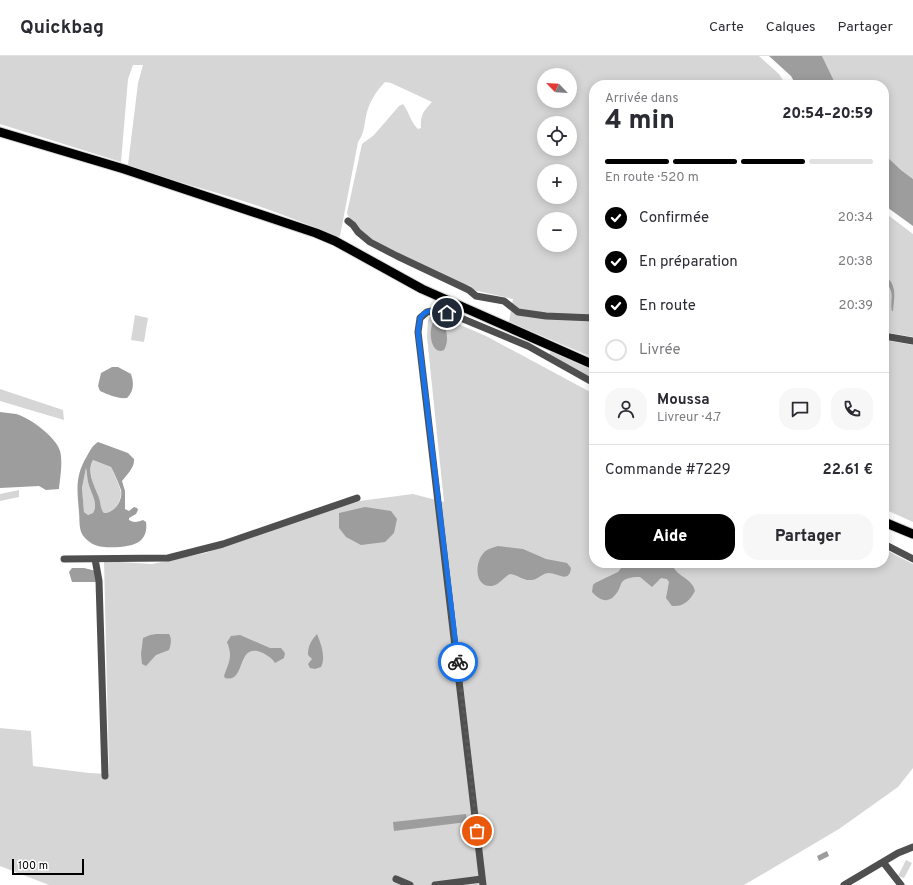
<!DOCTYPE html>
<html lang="fr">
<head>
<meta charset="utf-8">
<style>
	body { margin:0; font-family:Overpass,sans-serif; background:#f7f7f7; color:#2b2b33; height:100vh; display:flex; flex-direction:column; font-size:15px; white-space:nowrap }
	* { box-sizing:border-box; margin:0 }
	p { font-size:13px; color:#7c7c81 }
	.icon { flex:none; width:22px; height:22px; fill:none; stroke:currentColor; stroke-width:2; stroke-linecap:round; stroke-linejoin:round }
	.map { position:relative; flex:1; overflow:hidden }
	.side { position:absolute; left:589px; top:24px; width:300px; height:488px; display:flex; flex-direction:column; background:#fff; border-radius:16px; box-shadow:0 2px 10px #0003 }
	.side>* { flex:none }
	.needle { width:26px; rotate:295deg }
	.controls { position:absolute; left:537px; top:12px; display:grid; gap:8px }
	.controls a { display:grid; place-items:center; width:40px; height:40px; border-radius:50%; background:#fff; box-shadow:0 2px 10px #0003; font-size:20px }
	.scale { position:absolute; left:12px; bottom:10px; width:72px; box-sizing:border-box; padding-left:4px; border:2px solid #000; border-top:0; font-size:11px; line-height:14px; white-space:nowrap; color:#000; -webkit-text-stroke:3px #fff; paint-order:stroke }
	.pin { position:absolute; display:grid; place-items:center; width:34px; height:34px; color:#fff; margin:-17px; border:2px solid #fff; border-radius:50%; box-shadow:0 1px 4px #0007 }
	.courier { position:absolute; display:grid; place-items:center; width:40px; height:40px; margin:-20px; border:3px solid #1a73e8; border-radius:50%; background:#fff; color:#222; box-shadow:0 1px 5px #0007 }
	.overview em { font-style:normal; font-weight:800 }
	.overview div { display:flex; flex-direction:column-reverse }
	.overview { display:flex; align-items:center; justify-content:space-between; height:68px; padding:0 16px }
	h1 { font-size:26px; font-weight:800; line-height:30px }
	.bar { display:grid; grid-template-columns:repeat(4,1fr); gap:6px 4px; align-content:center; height:48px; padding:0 16px }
	.bar i { height:5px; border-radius:3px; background:#e1e1e2 }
	.bar .active { background:#000 }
	.bar p { grid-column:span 4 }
	.line { display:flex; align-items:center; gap:10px; padding:0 16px; border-top:1px solid #e1e1e2 }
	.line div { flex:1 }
	.round { display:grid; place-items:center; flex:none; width:42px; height:42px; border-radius:16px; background:#f7f7f7 }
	ol { padding:0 16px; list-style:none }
	li { display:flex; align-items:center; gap:12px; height:44px }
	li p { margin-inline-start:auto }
	li .icon { padding:4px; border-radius:50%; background:#000; color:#fff; stroke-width:4 }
	li:last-child { color:#7c7c81 }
	li i { width:22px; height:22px; border:2px solid #e1e1e2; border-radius:50% }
	.primary-button { display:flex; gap:8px; margin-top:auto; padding:8px 16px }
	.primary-button a { flex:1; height:46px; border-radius:16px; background:#000; color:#fff; font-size:16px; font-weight:800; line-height:46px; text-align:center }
	.primary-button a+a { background:#f7f7f7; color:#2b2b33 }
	header { display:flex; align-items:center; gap:24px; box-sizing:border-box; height:56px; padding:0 20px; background:#fff; border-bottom:1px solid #e1e1e2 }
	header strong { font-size:19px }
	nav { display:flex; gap:22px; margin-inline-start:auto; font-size:14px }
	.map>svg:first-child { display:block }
</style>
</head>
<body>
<header>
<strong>Quickbag</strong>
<nav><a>Carte</a><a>Calques</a><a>Partager</a></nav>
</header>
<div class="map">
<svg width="913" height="829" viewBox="0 0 913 829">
	<rect width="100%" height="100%" fill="#fff"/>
	<!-- green -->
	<path fill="#d6d6d6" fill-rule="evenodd" d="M 0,0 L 759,0 L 779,18 L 786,29 L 594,29 L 594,302 L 509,266 L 513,243 L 473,234 L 471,230 L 458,227 L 375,186 L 357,172 L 355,166 L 348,160 L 347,157 L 362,88 L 374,79 L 399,50 L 403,48 C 409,56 411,67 418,73 L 421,72 C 420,58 424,55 432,46 L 391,27 L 385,26 C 377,34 370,45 367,56 C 364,67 365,77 358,86 L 340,180 L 338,181 C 302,166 267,152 230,141 C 196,130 161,122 128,109 L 138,27 L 143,9 L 133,9 L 128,23 L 121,106 L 0,68 ZM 544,19 L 570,19 L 570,45 L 544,45 ZM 544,67 L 570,67 L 570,93 L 544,93 ZM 544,115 L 570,115 L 570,141 L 544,141 ZM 544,163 L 570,163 L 570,189 L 544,189 Z
		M 822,0 L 913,0 L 913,123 L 901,114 L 884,98 L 884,29 L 836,29 Z
		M 884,156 L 913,178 L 913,281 L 884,276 Z
		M 135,259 L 148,262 L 144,286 L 131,284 Z
		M 431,260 L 442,261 L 486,280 L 594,338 L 594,507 L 884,507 L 884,493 L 913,508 L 913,712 L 898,731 L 839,773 L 744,829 L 49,829 L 0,810 L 0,672 L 31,675 L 33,710 L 89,717 L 109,718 L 104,505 L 152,508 L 205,497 L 344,447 L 413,438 L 444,446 L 427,281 L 428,264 Z
		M 884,284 L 913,289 L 913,466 L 884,453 Z
		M 551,295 L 594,315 L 594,324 L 549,299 Z
		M 0,333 L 63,354 L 64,364 L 0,345 Z
		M 93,404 L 111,411 C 113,414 121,434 121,437 C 120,447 115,457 104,457 L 101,454 C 98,441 86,417 93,404 Z
		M 86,412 C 87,417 87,421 88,426 C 90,436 99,447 93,457 L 88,459 L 84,456 L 82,432 Z
		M 19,434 L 19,441 L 0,445 L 0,438 Z
		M 906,804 L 912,807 L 904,822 L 898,820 Z"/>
	<!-- water -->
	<path fill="#9d9d9d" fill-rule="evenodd" d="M 769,0 L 822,0 L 836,29 L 796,29 L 791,20 Z
		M 884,98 L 901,114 L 913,123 L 913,170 L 884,149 Z
		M 884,220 C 898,227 894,242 893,255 L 892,255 C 890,248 893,241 891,235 C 889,229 884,225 884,220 Z
		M 439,265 L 444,268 C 447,275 449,286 444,294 C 431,300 428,275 433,267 Z
		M 112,311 L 118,311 L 131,318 C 134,327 134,335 127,342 C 118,343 109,339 100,335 L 98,330 L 101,317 Z
		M 0,356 C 5,357 11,357 16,358 C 29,361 57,382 60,395 C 63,405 60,423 59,433 L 46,434 L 39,430 L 0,432 Z
		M 98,386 L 128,397 L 134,403 C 135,411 127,418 122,425 L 125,435 L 125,453 L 129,455 L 134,451 L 137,452 L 138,454 L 136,458 L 129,462 L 129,464 C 134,467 138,466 143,464 L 146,466 C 147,473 146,480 140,485 C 132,492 104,493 95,489 C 92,488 88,485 85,482 C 78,475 80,465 79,456 C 77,433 75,420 87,400 C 91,393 92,390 98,386 ZM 93,404 L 111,411 C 113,414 120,430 121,434 C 123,444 115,457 104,457 C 100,453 101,448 99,442 C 95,431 86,416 93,404 ZM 86,412 C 87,417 87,421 88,426 C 90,436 99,447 93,457 L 88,459 L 84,456 L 82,432 Z
		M 365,451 L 391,455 L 397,463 L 394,477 L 385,486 L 361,489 L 346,481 L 339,472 L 339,457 Z
		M 498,490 L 523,493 L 546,503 L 567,507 L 571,512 C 569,528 558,517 549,517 C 542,517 538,524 531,524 C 524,525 518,519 510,518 C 504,521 499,529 492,530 C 473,532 474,502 487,494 C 490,492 495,491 498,490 Z
		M 625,507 L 672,507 C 675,521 692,521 695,535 C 690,544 684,551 672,550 L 666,542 L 669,526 L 667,523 L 661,522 L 652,531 L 640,521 C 634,521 627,521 622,526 C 620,529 620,532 618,535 C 610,548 601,546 592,536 L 593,529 L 595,527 L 618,516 Z
		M 72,512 L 84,512 L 96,515 L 97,526 L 72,526 L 69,516 Z
		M 156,578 L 169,578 C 172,582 171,589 169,594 L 156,599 L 146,610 L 142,608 L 141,598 L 143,582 L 150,579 Z
		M 317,578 C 321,588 326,601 321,611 L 315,613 L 310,612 L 308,608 L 312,603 L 308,599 C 308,589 311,585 317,578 Z
		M 240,579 L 270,592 L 281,592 L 285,597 L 284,602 L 275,607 C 272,602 268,600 263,597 C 235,585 247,628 225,622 L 224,620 C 229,606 233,601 227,586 L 231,580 Z
		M 466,758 L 467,766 L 394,775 L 393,766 Z
		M 827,795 L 829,800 L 819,805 L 817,800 Z"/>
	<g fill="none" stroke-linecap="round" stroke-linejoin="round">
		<defs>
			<path id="major" d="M 0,76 L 124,113 L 316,177 L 335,185 L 422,233 L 594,309
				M 884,466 L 913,478"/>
		</defs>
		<!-- major casing -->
		<use href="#major" stroke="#dbdbdb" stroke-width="11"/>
		<!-- minor -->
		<path stroke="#4f4f4f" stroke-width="7" d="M 348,165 L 353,169 L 358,176 L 370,186 L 397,200 L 469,234 L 476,240 L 504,245 L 518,256 L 546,260 L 594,262
			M 884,280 L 913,285
			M 884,488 L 913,503
			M 64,503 L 168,502 L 223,488 L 357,442
			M 95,503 L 99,525 L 105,720
			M 883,806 L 901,829
			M 396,823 L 410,829
			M 435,829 L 482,823
			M 483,829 L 418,276 L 420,262 L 427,256 L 437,254 L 456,260 L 528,290 L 594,327
			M 844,829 L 898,797 L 913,791"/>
		<!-- major -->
		<use href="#major" stroke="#000" stroke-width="9"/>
	</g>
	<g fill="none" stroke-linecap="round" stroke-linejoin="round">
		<!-- done -->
		<path stroke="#595959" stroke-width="4" stroke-dasharray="0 7.2" d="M 458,606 L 477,775"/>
		<!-- route -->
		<path stroke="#1a73e8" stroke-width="5" d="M 447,257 C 437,254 426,252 420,262 L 418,276 L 458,606"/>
	</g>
</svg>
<div class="controls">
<a><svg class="needle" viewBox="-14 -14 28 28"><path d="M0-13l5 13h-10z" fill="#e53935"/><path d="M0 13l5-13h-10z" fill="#7c7c81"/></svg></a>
<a><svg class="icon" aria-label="locate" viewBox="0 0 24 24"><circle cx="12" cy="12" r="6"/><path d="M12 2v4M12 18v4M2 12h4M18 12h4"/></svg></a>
<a>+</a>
<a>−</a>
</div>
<div class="scale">100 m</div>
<div class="pin" style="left:477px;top:775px;background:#ea580c"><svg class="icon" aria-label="bag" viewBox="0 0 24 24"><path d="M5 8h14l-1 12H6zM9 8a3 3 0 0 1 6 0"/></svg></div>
<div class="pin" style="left:447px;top:257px;background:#1f2937"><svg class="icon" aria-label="home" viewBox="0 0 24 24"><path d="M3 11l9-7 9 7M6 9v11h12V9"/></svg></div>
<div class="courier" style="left:458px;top:606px"><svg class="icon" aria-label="bike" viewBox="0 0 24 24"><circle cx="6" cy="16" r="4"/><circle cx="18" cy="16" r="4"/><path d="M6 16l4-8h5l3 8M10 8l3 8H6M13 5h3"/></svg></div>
<section class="side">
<div class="overview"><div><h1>4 min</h1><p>Arrivée dans</p></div><em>20:54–20:59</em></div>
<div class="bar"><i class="active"></i><i class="active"></i><i class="active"></i><i></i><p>En route · 520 m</p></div>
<ol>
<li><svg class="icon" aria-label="check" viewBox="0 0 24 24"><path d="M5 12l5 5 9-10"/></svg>Confirmée<p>20:34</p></li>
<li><svg class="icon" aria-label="check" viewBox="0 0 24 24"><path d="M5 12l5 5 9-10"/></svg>En préparation<p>20:38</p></li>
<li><svg class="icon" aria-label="check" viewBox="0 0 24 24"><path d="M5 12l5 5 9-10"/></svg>En route<p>20:39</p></li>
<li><i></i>Livrée</li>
</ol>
<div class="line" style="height:72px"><a class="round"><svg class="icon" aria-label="person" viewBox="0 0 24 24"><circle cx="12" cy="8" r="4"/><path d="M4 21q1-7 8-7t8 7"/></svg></a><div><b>Moussa</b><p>Livreur · 4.7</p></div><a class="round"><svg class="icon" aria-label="chat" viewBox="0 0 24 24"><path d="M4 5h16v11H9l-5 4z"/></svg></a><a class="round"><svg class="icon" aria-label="phone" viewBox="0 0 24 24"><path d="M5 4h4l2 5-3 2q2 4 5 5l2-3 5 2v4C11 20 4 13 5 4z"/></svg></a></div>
<div class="line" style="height:52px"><div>Commande #7229</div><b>22.61 €</b></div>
<div class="primary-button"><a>Aide</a><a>Partager</a></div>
</section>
</div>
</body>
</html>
